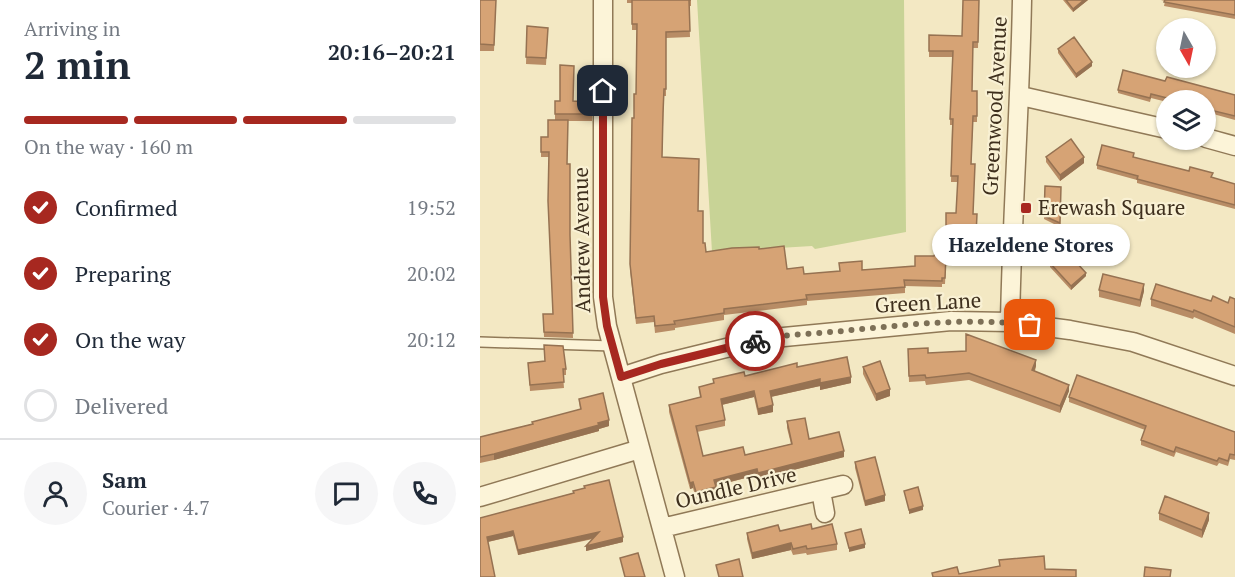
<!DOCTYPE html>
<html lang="en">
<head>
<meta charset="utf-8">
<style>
	body { margin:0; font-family:"PT Serif",serif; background:#f6f6f7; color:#1f2937; height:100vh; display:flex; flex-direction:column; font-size:22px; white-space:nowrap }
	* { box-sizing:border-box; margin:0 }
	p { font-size:20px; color:#747a83 }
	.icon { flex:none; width:33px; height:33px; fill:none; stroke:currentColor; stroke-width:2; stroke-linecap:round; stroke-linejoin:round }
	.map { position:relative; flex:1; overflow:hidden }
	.drawer { display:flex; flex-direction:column; background:#fff; width:480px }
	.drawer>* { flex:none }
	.needle { width:39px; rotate:171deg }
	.fabs { position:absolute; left:676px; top:18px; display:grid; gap:12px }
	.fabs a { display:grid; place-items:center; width:60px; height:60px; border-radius:50%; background:#fff; box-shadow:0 2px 4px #0004; font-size:30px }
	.pin { position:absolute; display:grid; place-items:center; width:51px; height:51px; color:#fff; margin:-26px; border-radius:12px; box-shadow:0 3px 9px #0006 }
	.courier { position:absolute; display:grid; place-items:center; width:60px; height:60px; margin:-30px; border:4px solid #a72820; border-radius:50%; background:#fff; color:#222; box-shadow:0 2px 8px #0007 }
	.bubble { position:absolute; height:42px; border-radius:21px; background:#fff; box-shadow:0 2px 4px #0004; font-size:20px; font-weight:700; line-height:42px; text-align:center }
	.head em { font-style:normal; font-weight:700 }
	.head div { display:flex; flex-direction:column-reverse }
	.head { display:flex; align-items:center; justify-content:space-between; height:102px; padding:0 24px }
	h1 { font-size:39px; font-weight:700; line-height:45px }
	.bar { display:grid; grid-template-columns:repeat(4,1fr); gap:9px 6px; align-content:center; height:72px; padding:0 24px }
	.bar i { height:8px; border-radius:4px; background:#e0e1e3 }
	.bar .on { background:#a72820 }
	.bar p { grid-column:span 4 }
	.line { display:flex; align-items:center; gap:15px; padding:0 24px; border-top:2px solid #e0e1e3 }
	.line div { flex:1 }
	.round { display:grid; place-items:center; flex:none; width:63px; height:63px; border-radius:32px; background:#f6f6f7 }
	ol { padding:0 24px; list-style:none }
	li { display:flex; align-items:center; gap:18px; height:66px }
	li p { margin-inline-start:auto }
	li .icon { padding:6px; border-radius:50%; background:#a72820; color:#fff; stroke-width:4 }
	li:last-child { color:#747a83 }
	li i { width:33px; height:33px; border:3px solid #e0e1e3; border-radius:50% }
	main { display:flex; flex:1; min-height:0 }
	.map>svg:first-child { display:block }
</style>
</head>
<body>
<main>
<section class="drawer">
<div class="head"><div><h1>2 min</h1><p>Arriving in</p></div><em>20:16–20:21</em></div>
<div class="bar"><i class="on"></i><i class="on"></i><i class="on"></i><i></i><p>On the way · 160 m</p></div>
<ol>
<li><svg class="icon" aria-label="check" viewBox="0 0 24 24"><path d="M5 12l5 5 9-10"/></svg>Confirmed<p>19:52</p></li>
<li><svg class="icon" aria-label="check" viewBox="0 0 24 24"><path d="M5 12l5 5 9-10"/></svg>Preparing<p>20:02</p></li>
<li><svg class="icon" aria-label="check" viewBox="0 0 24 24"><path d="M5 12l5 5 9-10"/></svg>On the way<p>20:12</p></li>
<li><i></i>Delivered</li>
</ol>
<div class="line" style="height:108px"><a class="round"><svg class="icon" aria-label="person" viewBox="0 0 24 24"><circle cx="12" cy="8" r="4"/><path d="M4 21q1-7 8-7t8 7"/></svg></a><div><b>Sam</b><p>Courier · 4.7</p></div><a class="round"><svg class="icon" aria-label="chat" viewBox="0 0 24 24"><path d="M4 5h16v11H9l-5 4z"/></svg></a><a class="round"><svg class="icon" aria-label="phone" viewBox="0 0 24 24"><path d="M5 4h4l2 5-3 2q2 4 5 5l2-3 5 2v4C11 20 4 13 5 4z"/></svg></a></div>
</section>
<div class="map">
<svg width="755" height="577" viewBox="0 0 755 577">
	<rect width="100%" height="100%" fill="#f3e8c3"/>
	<!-- green -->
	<path fill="#c8d396" d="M 217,0 L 424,0 L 426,232 L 335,249 L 332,246 L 232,252 Z"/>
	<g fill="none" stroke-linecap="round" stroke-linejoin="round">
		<defs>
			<path id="lane" d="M 0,342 L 133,346"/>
			<path id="street" d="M 123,0 L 123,297 L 127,326 L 195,577
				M 541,96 L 687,129
				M 726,138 L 755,146
				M 530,322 C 532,215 540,108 542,0
				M 141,377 L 181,364 L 283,339 L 471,321 L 530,322 L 590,330 L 653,342 L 755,376
				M 341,491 L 345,513
				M 0,497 L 160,449
				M 182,528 L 363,485"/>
		</defs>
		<!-- lane casing -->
		<use href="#lane" stroke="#907957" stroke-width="12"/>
		<!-- street casing -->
		<use href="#street" stroke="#907957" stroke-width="21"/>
		<!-- lane -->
		<use href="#lane" stroke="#fcf4d8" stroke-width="9"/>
		<!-- street -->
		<use href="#street" stroke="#fcf4d8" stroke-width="18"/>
	</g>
	<!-- wall -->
	<path fill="#b88c65" d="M 0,0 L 16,0 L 14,51 L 0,51 Z
		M 147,0 L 211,0 L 211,6 L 209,6 L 210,37 L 186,38 L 186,96 L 184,96 L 182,157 L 218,211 L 223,243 L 226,252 L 279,249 L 307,269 L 324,274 L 435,266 L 454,256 L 476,213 L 478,182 L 471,182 L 472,125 L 470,125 L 470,119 L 473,57 L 449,57 L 449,35 L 482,36 L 499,0 L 498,48 L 493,48 L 492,91 L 497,91 L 497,122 L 493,122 L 491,164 L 493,214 L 497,214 L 495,263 L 466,262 L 465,284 L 462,284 L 462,287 L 425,286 L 425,293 L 327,301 L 327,305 L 244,315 L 244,320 L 195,328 L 195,330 L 175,333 L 174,322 L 156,324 L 150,270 L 152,118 L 154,118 L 156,94 L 157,30 L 152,30 L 152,3 L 147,3 Z
		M 583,0 L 608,0 L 593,12 Z
		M 681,0 L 755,0 L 755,19 L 684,6 L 685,1 Z
		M 47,26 L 68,28 L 66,65 L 46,64 Z
		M 578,49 L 612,66 L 596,78 L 578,53 Z
		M 685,81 L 755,95 L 755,120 L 726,112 L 726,100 L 687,100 L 687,102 L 671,98 L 670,102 L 638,93 L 638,90 Z
		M 75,101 L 112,102 L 112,121 L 88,121 L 87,164 L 93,338 L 64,337 L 63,314 L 73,314 L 69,157 L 61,157 L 61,137 L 68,137 L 75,120 Z
		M 566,157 L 604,163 L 580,181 L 566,162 Z
		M 654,157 L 755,184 L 755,209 L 657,183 L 657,180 L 617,169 L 617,165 Z
		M 565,186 L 581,187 L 580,227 L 564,219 Z
		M 570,263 L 606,276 L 591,290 L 570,267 Z
		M 619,290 L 664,291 L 660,307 L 619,297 Z
		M 671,299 L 731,301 L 748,303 L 755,299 L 755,334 L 714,317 L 713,319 L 671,306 Z
		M 428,349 L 448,353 L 556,366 L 555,371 L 589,391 L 580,413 L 489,380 L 446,385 L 445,381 L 429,382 Z
		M 48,363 L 86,369 L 86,375 L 83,375 L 84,388 L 50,391 Z
		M 317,367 L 371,383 L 340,390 L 340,386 L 291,397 L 293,412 L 278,415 L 274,397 L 242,405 L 245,420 L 245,426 L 217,432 L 223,456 L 265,455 L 311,444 L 307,428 L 307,421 L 329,439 L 364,457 L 278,479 L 277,475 L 235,486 L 236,493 L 216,499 L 213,488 L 210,489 L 189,412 L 189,405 L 220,397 L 219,387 L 233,383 L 233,379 L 265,376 Z
		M 383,367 L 410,396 L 396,401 L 383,374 Z
		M 589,397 L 755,432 L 755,460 L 750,459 L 748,466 L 739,463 L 737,466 L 696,452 L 694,457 L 661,445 L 661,440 L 665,430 L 589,402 Z
		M 99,399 L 129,426 L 119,429 L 119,431 L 14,460 L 0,463 L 0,437 L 52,424 L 100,409 Z
		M 375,462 L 405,501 L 385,506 L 375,468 Z
		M 93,491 L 143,542 L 106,551 L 113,539 L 38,555 L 33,536 L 8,542 L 0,518 L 93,493 Z
		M 679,513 L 729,520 L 722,538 L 679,520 Z
		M 332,529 L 357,544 L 357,550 L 327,555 L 326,553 L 313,555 L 311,550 L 272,559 L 267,539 L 267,533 Z"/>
	<!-- shaded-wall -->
	<path fill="#967252" d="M 604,0 L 608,0 L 593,12 L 593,9 Z
		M 612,62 L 612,66 L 596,78 L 596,74 Z
		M 604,157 L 604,163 L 580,181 L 580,175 Z
		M 606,273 L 606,276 L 591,290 L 591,286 Z
		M 664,284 L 664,291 L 660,307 L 660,300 Z
		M 556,360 L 556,366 L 552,377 L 552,370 Z
		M 371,377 L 371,383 L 340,390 L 340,383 Z
		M 340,379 L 340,386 L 290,397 L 290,391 Z
		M 589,385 L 589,391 L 580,413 L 580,406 Z
		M 410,389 L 410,396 L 396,401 L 396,394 Z
		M 274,391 L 274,397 L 241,405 L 241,399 Z
		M 293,405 L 293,412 L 278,415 L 278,409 Z
		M 129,420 L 129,426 L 119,429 L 119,431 L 14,460 L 14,454 Z
		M 364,451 L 364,457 L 278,479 L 278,473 Z
		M 277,469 L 277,475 L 234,486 L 234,480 Z
		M 213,482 L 213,488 L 210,489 L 210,483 Z
		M 236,487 L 236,493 L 216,499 L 216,492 Z
		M 405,495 L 405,501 L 385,506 L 385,501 Z
		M 443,506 L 443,510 L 429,514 L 429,510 Z
		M 729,513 L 729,520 L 722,538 L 722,530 Z
		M 33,531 L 33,536 L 7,542 L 7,537 Z
		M 119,532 L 119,537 L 38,555 L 38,550 Z
		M 143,537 L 143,542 L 106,551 L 106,546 Z
		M 311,543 L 311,550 L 272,559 L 272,553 Z
		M 385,544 L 385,548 L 369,552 L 369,548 Z"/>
	<!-- building -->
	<path fill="#d6a375" stroke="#967252" stroke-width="1.5" d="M 0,0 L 16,0 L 14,45 L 0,44 Z
		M 152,0 L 211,0 L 209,0 L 210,31 L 186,32 L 186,89 L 184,89 L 183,113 L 182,157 L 219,159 L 218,211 L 223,211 L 223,243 L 225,243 L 226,252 L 252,248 L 279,247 L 279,249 L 304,246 L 307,269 L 323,267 L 324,274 L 360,271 L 359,263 L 382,261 L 382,270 L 435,266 L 435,256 L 454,256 L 466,228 L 466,213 L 476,213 L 478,176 L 471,176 L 473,119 L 470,119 L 473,51 L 449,51 L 449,35 L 482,36 L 483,0 L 499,0 L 498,42 L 493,42 L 492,91 L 497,91 L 497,116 L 493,116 L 491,164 L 495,164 L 493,214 L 497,214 L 495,257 L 466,255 L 465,278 L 462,278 L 462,281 L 424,280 L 425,287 L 326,295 L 327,299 L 244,309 L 244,313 L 194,321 L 195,324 L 175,326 L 174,316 L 156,318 L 150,264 L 152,118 L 154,118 L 154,94 L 156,94 L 157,24 L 152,24 Z
		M 586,0 L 604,0 L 593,9 Z
		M 685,0 L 755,0 L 755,15 L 684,2 Z
		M 47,26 L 68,28 L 66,58 L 46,57 Z
		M 594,37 L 612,62 L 596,74 L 578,49 Z
		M 80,65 L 94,66 L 93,101 L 112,102 L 112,114 L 75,114 L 75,101 L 80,101 Z
		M 643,70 L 685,81 L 687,77 L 755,95 L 755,116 L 726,109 L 726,100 L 695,100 L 671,94 L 670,98 L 638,90 Z
		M 68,120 L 88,120 L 87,164 L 90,164 L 90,235 L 93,333 L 64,332 L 63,314 L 73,314 L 68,201 L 69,152 L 61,152 L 61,137 L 68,137 Z
		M 591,139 L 604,157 L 580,175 L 566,157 Z
		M 622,145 L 654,153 L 653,157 L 709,171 L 710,167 L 733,173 L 731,177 L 755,184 L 755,205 L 657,179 L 658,176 L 617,165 Z
		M 565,186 L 581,187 L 580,223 L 564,216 Z
		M 585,250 L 606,273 L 591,286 L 570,263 Z
		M 623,274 L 664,284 L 660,300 L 619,290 Z
		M 676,284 L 731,301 L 733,296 L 748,303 L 750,297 L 755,299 L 755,327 L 714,310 L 713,312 L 671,299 Z
		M 486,334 L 556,360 L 552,370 L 589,385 L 580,406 L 489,373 L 446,378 L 445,375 L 429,376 L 428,349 L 448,348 L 448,353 L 486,351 Z
		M 64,345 L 83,346 L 86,369 L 83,369 L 84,382 L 50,385 L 48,363 L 65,361 Z
		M 367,357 L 371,377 L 340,383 L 340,379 L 290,391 L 293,405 L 278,409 L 274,391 L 241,399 L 245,420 L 216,426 L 223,456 L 263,447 L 265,455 L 312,444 L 307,421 L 325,418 L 329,439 L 359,432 L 364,451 L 278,473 L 277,469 L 234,480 L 236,487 L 216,492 L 213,482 L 210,483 L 189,405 L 221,397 L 219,387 L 234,383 L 233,379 L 264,372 L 265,376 L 317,363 L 317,367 Z
		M 400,361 L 410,389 L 396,394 L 383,367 Z
		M 597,375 L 755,432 L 755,455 L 750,454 L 748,461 L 739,458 L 737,461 L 696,447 L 694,452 L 661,440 L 666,426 L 589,397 Z
		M 123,393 L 129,420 L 118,423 L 119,425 L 14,454 L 0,457 L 0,437 L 53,424 L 52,422 L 101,409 L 99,399 Z
		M 395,457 L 405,495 L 385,501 L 375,462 Z
		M 129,480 L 143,537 L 106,546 L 119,532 L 38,550 L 33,531 L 7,537 L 15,577 L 0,577 L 0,518 L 94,493 L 93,491 L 105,488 L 104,486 Z
		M 438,487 L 443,506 L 429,510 L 424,491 Z
		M 685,496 L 729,513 L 722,530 L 679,513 Z
		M 331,524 L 332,529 L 352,524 L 357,544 L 327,549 L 326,546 L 313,549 L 311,543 L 272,553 L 267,533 L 298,525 L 300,531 Z
		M 381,529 L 385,544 L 369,548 L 365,533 Z
		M 158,553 L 165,577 L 145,577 L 140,558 Z
		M 564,556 L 565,569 L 596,570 L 596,577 L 453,577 L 452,573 L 477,567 L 479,574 L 520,566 L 519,560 Z
		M 259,559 L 263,577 L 239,577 L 236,565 Z
		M 665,567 L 691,570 L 690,577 L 664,577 Z"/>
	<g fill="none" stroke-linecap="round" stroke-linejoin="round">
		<!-- done -->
		<path stroke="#7d7057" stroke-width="6" stroke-dasharray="0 10.8" d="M 275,341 C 303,334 333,334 362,331 C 424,325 488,317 550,325"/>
		<!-- route -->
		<path stroke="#a72820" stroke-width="8" d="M 123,91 L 123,297 L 127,326 L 141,377 L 181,364 L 275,341"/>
	</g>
	<!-- markers -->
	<rect fill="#a72820" stroke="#f9f1d4" stroke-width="2" x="540" y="202" width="12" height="12" rx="3"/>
	<g text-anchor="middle" stroke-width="4.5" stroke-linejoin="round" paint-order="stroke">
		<!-- street labels -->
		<g font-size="21" fill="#3e2f1d" stroke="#f9f1d4">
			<text transform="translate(515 106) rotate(-87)" y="7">Greenwood Avenue</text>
			<text transform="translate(102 240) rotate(-91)" y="7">Andrew Avenue</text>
			<text transform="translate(448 303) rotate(-3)" y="7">Green Lane</text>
			<text transform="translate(256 488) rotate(-13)" y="7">Oundle Drive</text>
		</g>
		<!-- poi labels -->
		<g font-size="21" fill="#3e2f1d" stroke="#f9f1d4" text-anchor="start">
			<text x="558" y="215">Erewash Square</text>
		</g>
	</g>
</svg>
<div class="fabs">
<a><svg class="needle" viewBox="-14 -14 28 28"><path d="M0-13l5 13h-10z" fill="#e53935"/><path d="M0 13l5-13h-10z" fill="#747a83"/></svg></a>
<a><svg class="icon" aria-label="layers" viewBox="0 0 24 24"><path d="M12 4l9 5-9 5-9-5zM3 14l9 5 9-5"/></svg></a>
</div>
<div class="pin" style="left:550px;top:325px;background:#ea580c"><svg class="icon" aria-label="bag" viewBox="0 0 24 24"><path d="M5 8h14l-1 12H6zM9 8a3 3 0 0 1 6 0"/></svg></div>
<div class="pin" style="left:123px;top:91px;background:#1f2937"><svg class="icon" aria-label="home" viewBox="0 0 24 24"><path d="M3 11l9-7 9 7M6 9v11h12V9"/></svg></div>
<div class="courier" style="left:275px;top:341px"><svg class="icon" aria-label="bike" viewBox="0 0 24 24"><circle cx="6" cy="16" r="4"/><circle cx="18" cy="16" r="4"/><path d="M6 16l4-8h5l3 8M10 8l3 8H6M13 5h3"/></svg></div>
<div class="bubble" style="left:452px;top:224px;width:198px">Hazeldene Stores</div>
</div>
</main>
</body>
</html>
